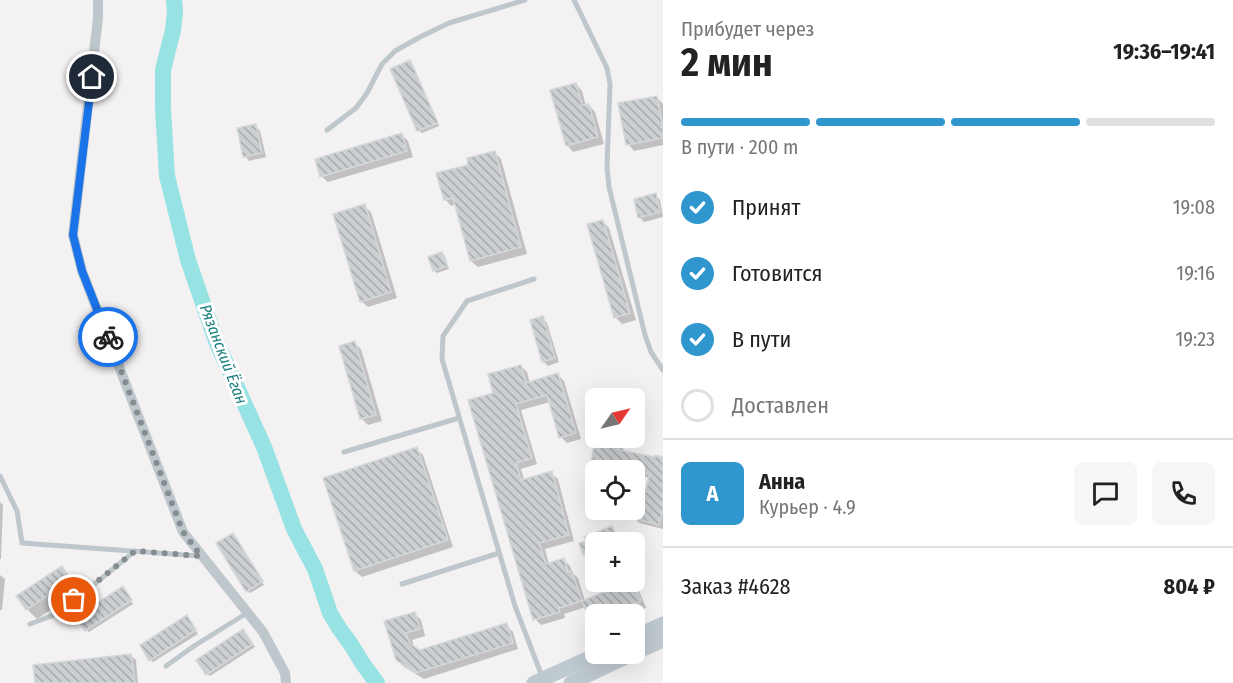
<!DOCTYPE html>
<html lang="ru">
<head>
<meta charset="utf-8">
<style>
	body { margin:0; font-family:"Fira Sans Condensed",sans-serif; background:#f6f6f6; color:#222; height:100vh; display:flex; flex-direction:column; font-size:22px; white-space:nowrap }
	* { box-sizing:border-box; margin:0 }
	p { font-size:20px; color:#767676 }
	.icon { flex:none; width:33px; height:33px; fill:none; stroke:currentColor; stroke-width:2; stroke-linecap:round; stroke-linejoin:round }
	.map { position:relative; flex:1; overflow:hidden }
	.panel { display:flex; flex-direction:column; background:#fff; width:570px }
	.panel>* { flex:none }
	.needle { width:39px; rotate:56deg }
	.controls { position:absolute; left:585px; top:388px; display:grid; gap:12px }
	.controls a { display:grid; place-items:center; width:60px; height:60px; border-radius:9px; background:#fff; box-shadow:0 6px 24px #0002; font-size:30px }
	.pin { position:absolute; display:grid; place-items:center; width:51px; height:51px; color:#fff; margin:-26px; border:3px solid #fff; border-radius:50%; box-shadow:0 2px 6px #0007 }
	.courier { position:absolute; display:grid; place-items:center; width:60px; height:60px; margin:-30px; border:4px solid #1a73e8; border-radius:50%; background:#fff; color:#222; box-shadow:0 2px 8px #0007 }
	.summary em { font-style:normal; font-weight:700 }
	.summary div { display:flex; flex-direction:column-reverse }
	.summary { display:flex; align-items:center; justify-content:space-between; height:102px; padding:0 18px }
	h1 { font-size:39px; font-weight:700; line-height:45px }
	.bar { display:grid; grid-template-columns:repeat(4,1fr); gap:9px 6px; align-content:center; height:72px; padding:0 18px }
	.bar i { height:8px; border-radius:4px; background:#e0e0e0 }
	.bar .current { background:#2f97ce }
	.bar p { grid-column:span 4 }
	.line { display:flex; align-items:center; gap:15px; padding:0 18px; border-top:2px solid #e0e0e0 }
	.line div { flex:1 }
	.round { display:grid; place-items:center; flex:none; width:63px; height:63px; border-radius:9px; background:#f6f6f6 }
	ol { padding:0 18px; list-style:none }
	li { display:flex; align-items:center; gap:18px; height:66px }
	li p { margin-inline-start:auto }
	li .icon { padding:6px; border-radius:50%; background:#2f97ce; color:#fff; stroke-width:4 }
	li:last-child { color:#767676 }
	li i { width:33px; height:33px; border:3px solid #e0e0e0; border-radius:50% }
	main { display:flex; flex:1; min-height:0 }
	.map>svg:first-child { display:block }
</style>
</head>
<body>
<main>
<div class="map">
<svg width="663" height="683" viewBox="0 0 663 683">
	<defs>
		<pattern id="building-back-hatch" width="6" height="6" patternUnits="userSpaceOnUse" patternTransform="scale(1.5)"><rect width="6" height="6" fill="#cbcfd2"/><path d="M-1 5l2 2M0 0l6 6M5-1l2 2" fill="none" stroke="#a7abae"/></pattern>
	</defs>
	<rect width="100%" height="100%" fill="#f3f1f1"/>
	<!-- shadow -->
	<path fill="#0003" d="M 410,62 L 413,65 L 439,126 L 422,133 L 419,131 L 392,70 Z
		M 576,84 L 582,91 L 586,106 L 589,105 L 595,112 L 604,144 L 573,152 L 567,145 Z
		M 656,97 L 663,104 L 663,145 L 634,151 L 628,144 Z
		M 256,126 L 260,131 L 266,157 L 249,161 L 245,156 Z
		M 402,135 L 408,141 L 413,157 L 328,182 L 321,176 Z
		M 494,152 L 501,159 L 527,254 L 478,267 L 471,261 L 456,204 L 451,206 L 445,199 L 470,166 Z
		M 655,195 L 660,200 L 663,217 L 644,222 L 639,217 Z
		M 364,206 L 371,212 L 397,298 L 368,307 L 361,301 Z
		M 603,221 L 609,228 L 636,320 L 622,324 L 615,317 Z
		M 442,253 L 445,256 L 449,269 L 437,273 L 434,271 Z
		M 543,318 L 547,323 L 559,362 L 548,366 L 543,361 Z
		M 354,343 L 361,349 L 382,421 L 368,425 L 362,419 Z
		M 521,366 L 527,372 L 530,383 L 558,375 L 564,381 L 581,439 L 567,443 L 561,437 L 550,402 L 521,410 L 537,464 L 521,469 L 524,480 L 551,473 L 558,479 L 574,541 L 545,549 L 549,564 L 564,560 L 570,566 L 572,572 L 578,578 L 585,601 L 632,582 L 638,588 L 646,608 L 628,615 L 596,615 L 596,625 L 591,621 L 586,607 L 564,614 L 565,618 L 541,625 L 535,619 L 495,394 Z
		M 619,444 L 624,450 L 624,453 L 656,459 L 663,458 L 663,529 L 639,523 L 628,510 L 634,510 L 646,494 L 651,478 L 634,475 L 634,471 L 612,471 L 598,468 L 592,463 Z
		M 416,449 L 423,455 L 453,547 L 362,577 L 355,571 Z
		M 0,502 L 3,505 L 1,559 L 0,559 Z
		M 612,528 L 616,533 L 620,543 L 596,543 L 596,560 L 594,557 L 589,559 L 584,554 L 588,541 Z
		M 235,537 L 264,585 L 250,593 L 247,591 Z
		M 62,568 L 72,578 L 80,590 L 37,619 L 27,609 L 19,597 Z
		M 0,575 L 5,579 L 2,610 L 0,610 Z
		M 125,591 L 133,604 L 89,632 L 86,630 Z
		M 415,614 L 421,620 L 425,636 L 412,640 L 415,649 L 420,652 L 506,625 L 513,632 L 518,649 L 424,679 L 404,667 L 397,660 L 386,622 Z
		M 189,620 L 198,634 L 153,662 L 151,660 Z
		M 246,634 L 255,647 L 210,676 L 207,674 Z
		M 131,656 L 136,660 L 138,683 L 36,683 Z"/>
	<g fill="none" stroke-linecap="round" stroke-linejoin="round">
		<!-- river -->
		<path stroke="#97e2e2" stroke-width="16" d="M 174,0 L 175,12 L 173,30 L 163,70 L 163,109 L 167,176 L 188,260 L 216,341 L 264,447 L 294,529 L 315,569 L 330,613 L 339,628 L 350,643 L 363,664 L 377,683"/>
	</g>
	<!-- building -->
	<path fill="url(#building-back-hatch)" stroke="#d5d8db" stroke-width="1.5" d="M 410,60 L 438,123 L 417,131 L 390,69 Z
		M 576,83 L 582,105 L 589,104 L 598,137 L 566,146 L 550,90 Z
		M 657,96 L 663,128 L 663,138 L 626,145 L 618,103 Z
		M 256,124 L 262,153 L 243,157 L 237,128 Z
		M 402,133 L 407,151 L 320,177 L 315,159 Z
		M 495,151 L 521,247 L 470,261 L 453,198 L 444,200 L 436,173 L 468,165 L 467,158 Z
		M 656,193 L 660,212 L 638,218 L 634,199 Z
		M 365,204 L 391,292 L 360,302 L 333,214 Z
		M 603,220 L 630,313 L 614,318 L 587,224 Z
		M 442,252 L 447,266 L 433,271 L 428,257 Z
		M 543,316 L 555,358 L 542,362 L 530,320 Z
		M 355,341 L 376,415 L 360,419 L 339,346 Z
		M 521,365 L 526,383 L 558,373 L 576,433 L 559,438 L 547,395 L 516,404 L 532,458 L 516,463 L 521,480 L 552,471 L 569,535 L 539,543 L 546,564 L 564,558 L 568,572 L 572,571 L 582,601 L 628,582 L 633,582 L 641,601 L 607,615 L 596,615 L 596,620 L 590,622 L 582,601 L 559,608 L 560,612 L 533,620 L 468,400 L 493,393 L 488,374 Z
		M 595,438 L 619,442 L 618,450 L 655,457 L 655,455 L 663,457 L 663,509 L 659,525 L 631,517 L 626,510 L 634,510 L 634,490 L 645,492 L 650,474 L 591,463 Z
		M 417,447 L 448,540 L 354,571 L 323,478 Z
		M 612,526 L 619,543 L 596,543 L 596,550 L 583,555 L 579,543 L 586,541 L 584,537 Z
		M 233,533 L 263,581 L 246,592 L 216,543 Z
		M 62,566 L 71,580 L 26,610 L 16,596 Z
		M 123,586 L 132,600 L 85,631 L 76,617 Z
		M 415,612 L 420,629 L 406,633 L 410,644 L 420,650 L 507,623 L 513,643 L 416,673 L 396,660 L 384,621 Z
		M 187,615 L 196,630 L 149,661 L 140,645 Z
		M 243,629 L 253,644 L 206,675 L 196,660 Z
		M 131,654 L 135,683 L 35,683 L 33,665 Z"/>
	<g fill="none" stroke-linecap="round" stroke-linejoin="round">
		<!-- service -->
		<path stroke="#bec7cb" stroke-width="5" d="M 574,0 L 607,68 L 610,84 L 607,167 L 609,187 L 645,335 L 651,352 L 663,370
			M 327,130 L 356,108 L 367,93 L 382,64 L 395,51 L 420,37 L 449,23 L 525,0
			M 534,279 L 467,301 L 443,336 L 442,359 L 515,606 L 543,679
			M 344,452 L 459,418
			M 0,476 L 17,511 L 22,543 L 200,556
			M 402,584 L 499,553
			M 30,624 L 59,613 L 135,551
			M 166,666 L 194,646 L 247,613"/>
		<!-- minor -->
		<path stroke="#bec7cb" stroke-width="10" d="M 98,0 L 98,18 L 73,235 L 82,271 L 183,532 L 263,632 L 285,673 L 286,683"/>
		<!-- secondary -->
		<path stroke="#bfcad0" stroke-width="15" d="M 634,637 L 663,624
			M 634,653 L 663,640
			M 534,683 L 598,654
			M 571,683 L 632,654"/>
	</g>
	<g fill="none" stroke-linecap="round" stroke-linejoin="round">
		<!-- done -->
		<path stroke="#858d90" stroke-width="6" stroke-dasharray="0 10.8" d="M 74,600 L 135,551 L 201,556 L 183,532 L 108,337"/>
		<!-- route -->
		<path stroke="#1a73e8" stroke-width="8" d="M 92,77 L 73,235 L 82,271 L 108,337"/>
	</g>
	<g text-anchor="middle" stroke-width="6" stroke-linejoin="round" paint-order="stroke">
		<!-- water labels -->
		<g font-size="16" font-style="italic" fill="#1b807f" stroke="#fff">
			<text transform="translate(224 354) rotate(69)" y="6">Рязанский Ёган</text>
		</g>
	</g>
</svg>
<div class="controls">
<a><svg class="needle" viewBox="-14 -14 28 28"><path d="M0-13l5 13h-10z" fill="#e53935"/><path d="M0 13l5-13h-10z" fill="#767676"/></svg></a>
<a><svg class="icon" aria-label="locate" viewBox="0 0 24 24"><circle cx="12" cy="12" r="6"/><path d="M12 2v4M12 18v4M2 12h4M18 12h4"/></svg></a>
<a>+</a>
<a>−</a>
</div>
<div class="pin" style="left:74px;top:600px;background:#ea580c"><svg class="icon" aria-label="bag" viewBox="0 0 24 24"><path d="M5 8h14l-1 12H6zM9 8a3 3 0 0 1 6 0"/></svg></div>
<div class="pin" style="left:92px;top:77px;background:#1f2937"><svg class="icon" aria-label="home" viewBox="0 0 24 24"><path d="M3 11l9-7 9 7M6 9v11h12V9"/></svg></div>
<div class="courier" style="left:108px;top:337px"><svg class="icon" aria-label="bike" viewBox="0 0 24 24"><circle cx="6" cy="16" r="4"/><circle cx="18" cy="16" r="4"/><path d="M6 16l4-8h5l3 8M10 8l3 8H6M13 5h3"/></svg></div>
</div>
<section class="panel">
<div class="summary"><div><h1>2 мин</h1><p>Прибудет через</p></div><em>19:36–19:41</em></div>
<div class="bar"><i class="current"></i><i class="current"></i><i class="current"></i><i></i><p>В пути · 200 m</p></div>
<ol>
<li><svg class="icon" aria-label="check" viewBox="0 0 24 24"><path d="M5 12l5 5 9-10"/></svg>Принят<p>19:08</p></li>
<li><svg class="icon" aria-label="check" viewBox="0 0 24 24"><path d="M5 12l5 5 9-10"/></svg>Готовится<p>19:16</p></li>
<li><svg class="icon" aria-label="check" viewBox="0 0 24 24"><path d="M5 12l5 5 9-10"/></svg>В пути<p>19:23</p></li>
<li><i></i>Доставлен</li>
</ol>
<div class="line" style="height:108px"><b class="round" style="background:#2f97ce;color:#fff">А</b><div><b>Анна</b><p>Курьер · 4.9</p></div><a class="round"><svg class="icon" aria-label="chat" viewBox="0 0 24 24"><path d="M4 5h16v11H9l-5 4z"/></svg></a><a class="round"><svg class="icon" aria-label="phone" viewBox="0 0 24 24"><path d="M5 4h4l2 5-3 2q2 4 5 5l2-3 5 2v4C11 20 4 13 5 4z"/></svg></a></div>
<div class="line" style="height:78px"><div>Заказ #4628</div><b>804 ₽</b></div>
</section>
</main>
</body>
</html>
